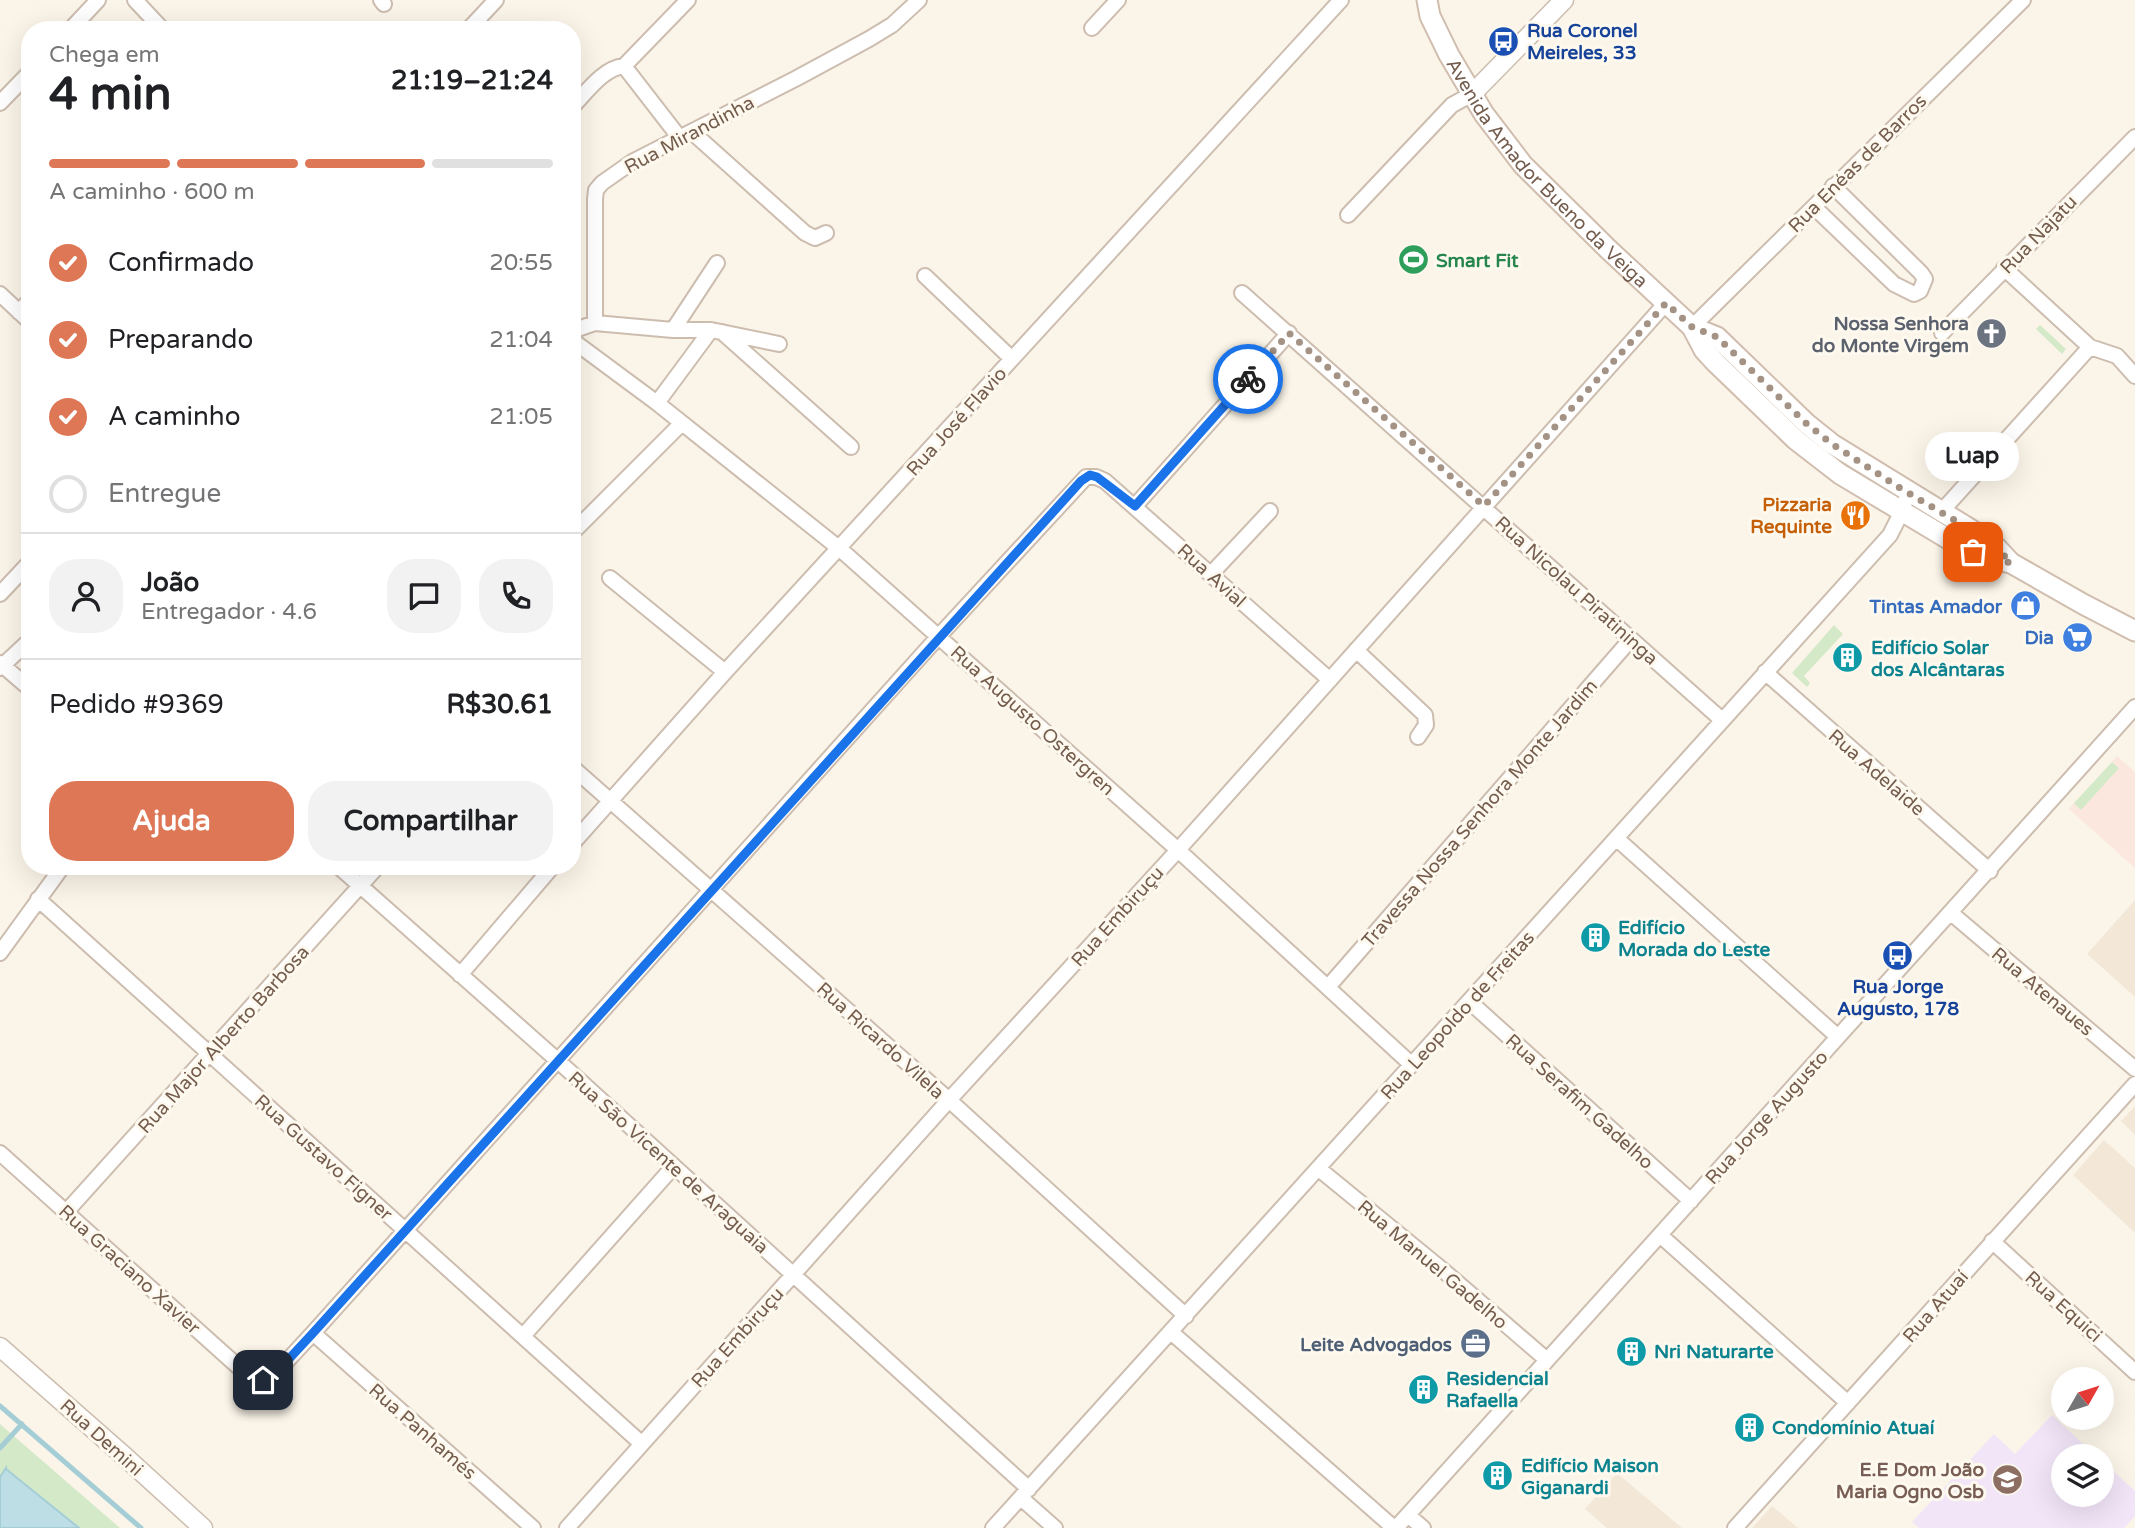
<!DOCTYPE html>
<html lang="pt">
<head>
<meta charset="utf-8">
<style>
	body { margin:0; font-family:"Varela Round",sans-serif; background:#f2f2f2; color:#202124; height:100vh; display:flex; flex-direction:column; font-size:26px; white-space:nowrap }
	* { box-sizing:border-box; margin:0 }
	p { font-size:23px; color:#757577 }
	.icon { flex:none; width:38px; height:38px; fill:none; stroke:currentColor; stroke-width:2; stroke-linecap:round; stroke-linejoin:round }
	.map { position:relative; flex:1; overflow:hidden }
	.panel { position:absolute; left:21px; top:21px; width:560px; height:854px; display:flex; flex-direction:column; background:#fff; border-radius:28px; box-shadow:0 7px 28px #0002 }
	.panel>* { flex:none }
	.needle { width:46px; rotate:51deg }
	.tools { position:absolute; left:2051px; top:1367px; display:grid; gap:14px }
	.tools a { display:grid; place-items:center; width:63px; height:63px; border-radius:50%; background:#fff; box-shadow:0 7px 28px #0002; font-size:35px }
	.pin { position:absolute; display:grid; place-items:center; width:60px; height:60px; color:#fff; margin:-30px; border-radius:14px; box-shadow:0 4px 10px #0006 }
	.courier { position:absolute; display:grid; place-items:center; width:70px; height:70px; margin:-35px; border:5px solid #1a73e8; border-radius:50%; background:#fff; color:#222; box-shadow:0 2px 9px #0007 }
	.bubble { position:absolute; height:49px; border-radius:24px; background:#fff; box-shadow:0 7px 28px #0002; font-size:23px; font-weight:700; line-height:49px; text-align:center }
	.overview em { font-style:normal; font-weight:700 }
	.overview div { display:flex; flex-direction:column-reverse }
	.overview { display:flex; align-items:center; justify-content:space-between; height:119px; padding:0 28px }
	h1 { font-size:46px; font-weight:700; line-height:52px }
	.bar { display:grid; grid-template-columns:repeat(4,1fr); gap:10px 7px; align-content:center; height:84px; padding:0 28px }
	.bar i { height:9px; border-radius:5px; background:#e0e0e0 }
	.bar .current { background:#de7755 }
	.bar p { grid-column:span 4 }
	.line { display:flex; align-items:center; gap:18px; padding:0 28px; border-top:2px solid #e0e0e0 }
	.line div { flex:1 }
	.round { display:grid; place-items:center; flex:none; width:74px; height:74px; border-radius:28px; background:#f2f2f2 }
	ol { padding:0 28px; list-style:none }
	li { display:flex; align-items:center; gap:21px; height:77px }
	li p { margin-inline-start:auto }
	li .icon { padding:7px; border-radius:50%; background:#de7755; color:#fff; stroke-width:4 }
	li:last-child { color:#757577 }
	li i { width:38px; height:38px; border:4px solid #e0e0e0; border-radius:50% }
	.primary-button { display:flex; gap:14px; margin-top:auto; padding:14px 28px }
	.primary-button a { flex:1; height:80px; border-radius:28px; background:#de7755; color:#fff; font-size:28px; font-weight:700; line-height:80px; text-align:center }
	.primary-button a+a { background:#f2f2f2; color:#202124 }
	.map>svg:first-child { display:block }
</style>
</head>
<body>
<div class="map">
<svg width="2135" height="1528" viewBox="0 0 2135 1528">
	<rect width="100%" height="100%" fill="#fbf5e9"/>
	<!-- residential -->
	<path fill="#f3e7d8" d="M 2135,900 L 2135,997 L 2087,954 Z
		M 2135,1106 L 2135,1135 L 2121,1121 Z
		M 2104,1140 L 2135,1168 L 2135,1233 L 2073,1175 Z
		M 1617,1473 L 1663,1512 L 1682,1528 L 1607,1528 L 1585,1509 Z
		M 1772,1506 L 1789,1520 L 1798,1528 L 1752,1528 Z"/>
	<!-- commercial -->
	<path fill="#fbe7dd" d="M 2117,756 L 2135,772 L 2135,868 L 2069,809 L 2074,803 L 2081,809 L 2119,767 L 2112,762 Z"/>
	<!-- education -->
	<path fill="#f2e5f8" d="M 2052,1415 L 2096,1456 L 2063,1456 L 2063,1494 L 2102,1494 L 2102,1461 L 2135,1491 L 2135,1516 L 2124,1528 L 1919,1528 L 1912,1522 L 1994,1434 L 2015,1454 Z"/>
	<!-- green -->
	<path fill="#d4e9c8" d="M 2040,325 L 2066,349 L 2062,354 L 2036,329 Z
		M 1834,625 L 1843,634 L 1804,676 L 1810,683 L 1807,687 L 1792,673 Z
		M 2112,762 L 2119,768 L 2081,810 L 2074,803 Z
		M 0,1424 L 120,1528 L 79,1528 L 7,1469 L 0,1477 Z"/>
	<!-- water -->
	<path fill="#bedee5" stroke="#a5cdd6" stroke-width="2" d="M 6,1468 L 6,1469 L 79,1528 L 0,1528 L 0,1477 Z"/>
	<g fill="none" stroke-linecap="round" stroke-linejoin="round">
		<!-- stream -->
		<path stroke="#a5cdd6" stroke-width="5" d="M 0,1406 L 141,1528
			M 0,1448 L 22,1424"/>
		<defs>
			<path id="minor" d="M 135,0 L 163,30
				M 381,0 L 384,4
				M 1092,28 L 1118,0
				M 70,30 L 98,0
				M 468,30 L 496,0
				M 0,103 L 30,72
				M 572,107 C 586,93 603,68 624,66
				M 692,132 L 805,233 L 815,238 L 826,233
				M 679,137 L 624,66 L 688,0
				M 1814,207 L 1894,284 L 1914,294 L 1920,291 L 1925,279 L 1921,273 L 1833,186
				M 1348,215 L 1452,105 L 1472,94
				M 2004,268 L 2090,347 L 2117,356 L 2135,376
				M 925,276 L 1012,359
				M 1242,293 L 1722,720
				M 0,294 L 30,322
				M 19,312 L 30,300
				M 595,323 L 673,330 L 711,330 L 779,344
				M 1692,327 L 2023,0
				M 673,330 L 717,263
				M 572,331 L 595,323 L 595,199 L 596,190 L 602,183 L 632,162 L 797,78 L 869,39 L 892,25 L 919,0
				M 722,332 L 851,447
				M 1942,333 L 2135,137
				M 572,340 L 657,403 L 840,549 L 1178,850 L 1412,1065
				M 657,403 L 711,330
				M 1135,506 L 1289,333
				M 1941,512 L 2090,347
				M 572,533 L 682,423
				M 1211,574 L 1270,511
				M 610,578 L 725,672
				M 0,594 L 30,562
				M 1356,650 L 1425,715 L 1426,725 L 1418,737
				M 0,663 L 30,689
				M 0,668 L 30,640
				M 1765,672 L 1990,871
				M 572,767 L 949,1100 L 1186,1316
				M 1616,838 L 1838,1037
				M 572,844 L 725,672 L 1341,0
				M 338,866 L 557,1060 L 1029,1489
				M 38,899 L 642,1444
				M 1951,913 L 2135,1069
				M 0,953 L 63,866
				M 460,975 L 553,866
				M 1328,987 L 1631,639
				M 1470,1002 L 1691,1201
				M 0,1153 L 243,1371 L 263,1380 L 274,1375 L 313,1333 L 939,636 L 1086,477 L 1096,477 L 1105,481 L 1330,680
				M 1319,1169 L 1445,1272 L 1547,1360
				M 67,1211 L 378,866
				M 1660,1235 L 1848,1403
				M 1992,1241 L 2135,1372
				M 1171,1332 L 1394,1528
				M 313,1333 L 533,1528
				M 523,1336 L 674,1166
				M 1021,1498 L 1055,1528
				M 1408,1515 L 1423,1528
				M 567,1528 L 949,1100 L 1178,850 L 1666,303
				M 993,1528 L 1890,535 L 1902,511 L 1908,493
				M 1396,1528 L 2135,707
				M 1735,1528 L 2135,1084"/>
			<path id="tertiary" d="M 1472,94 L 1564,0
				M 0,1347 L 123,1455 L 203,1528"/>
			<g id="secondary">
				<path id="s1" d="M 1427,0 L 1430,16 L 1449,55 L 1484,114 L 1523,165 L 1608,249 L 1692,327 L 1717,337 L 1807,424 L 1832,444 L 1983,537 L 1997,548 L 2011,563"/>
				<path d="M 1692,327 L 1704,350 L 1716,363 L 1796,440 L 1840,474 L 1950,540 L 1994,560 L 2011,563 L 2083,604 L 2135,631"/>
			</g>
		</defs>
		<!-- minor casing -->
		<use href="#minor" stroke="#cdbdaf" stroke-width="18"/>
		<!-- tertiary casing -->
		<use href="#tertiary" stroke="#cdbdaf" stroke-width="21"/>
		<!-- secondary casing -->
		<use href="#secondary" stroke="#d0bdad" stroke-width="23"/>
		<!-- minor -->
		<use href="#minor" stroke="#fff" stroke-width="14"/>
		<!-- tertiary -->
		<use href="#tertiary" stroke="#fff" stroke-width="18"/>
		<!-- secondary -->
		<use href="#secondary" stroke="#fff" stroke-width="19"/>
	</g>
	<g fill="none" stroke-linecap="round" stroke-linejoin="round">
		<!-- done -->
		<path stroke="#a49284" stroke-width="7" stroke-dasharray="0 12.6" d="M 1248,379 L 1289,333 L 1484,506 L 1666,303 L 1692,327 L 1717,337 L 1807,424 L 1832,444 L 1900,488 L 1983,537 L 1997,548 L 2011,563 L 1973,552"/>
		<!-- route -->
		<path stroke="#1a73e8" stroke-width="9" d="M 263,1380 L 274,1375 L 313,1333 L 1081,481 L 1090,475 L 1097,477 L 1135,506 L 1248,379"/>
	</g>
	<!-- icons -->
	<defs>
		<symbol id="bus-disc" viewBox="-11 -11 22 22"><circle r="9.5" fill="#1a4fb4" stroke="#fef9ef"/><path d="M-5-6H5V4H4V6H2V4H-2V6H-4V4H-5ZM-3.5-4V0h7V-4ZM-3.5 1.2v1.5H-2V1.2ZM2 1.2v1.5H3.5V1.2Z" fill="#fff"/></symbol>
		<symbol id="stadium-disc" viewBox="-11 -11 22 22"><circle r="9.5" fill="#2e9e5b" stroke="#fef9ef"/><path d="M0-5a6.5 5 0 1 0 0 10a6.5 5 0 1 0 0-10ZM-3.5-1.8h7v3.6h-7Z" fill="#fff"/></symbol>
		<symbol id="church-disc" viewBox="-11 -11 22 22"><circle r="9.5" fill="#6b7280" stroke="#fef9ef"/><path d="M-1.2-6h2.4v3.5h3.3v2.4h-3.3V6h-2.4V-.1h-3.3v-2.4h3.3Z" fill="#fff"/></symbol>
		<symbol id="restaurant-disc" viewBox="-11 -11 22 22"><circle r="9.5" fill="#e8710a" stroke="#fef9ef"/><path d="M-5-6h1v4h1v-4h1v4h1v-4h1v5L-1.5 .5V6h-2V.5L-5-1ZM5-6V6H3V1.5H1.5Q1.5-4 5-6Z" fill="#fff"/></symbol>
		<symbol id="shop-disc" viewBox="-11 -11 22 22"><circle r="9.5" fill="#3f7fe0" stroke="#fef9ef"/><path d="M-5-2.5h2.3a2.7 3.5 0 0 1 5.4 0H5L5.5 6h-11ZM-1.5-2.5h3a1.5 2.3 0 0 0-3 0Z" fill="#fff"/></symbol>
		<symbol id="supermarket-disc" viewBox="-11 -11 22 22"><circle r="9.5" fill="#3f7fe0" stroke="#fef9ef"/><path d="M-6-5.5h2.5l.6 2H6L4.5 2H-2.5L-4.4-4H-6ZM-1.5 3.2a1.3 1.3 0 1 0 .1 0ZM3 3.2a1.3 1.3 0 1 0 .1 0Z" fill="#fff"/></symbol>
		<symbol id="building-disc" viewBox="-11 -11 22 22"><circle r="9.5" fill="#0f9aa8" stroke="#fef9ef"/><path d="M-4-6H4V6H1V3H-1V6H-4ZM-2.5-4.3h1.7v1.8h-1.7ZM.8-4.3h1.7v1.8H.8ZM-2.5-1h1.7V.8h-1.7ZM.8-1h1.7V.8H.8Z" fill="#fff"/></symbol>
		<symbol id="office-disc" viewBox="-11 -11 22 22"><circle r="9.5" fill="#5c6f8a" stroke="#fef9ef"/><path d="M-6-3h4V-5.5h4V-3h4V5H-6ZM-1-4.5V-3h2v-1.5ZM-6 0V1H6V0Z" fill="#fff"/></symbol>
		<symbol id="school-disc" viewBox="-11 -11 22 22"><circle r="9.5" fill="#8d6e63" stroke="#fef9ef"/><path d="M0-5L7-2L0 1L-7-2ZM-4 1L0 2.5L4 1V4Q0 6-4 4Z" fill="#fff"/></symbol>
	</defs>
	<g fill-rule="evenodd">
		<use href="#bus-disc" x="1486" y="24" width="35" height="35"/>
		<use href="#stadium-disc" x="1396" y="242" width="35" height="35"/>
		<use href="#church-disc" x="1974" y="316" width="35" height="35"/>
		<use href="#restaurant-disc" x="1838" y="498" width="35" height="35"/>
		<use href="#shop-disc" x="2008" y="588" width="35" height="35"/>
		<use href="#supermarket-disc" x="2060" y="620" width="35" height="35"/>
		<use href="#building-disc" x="1830" y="640" width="35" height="35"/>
		<use href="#building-disc" x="1578" y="920" width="35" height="35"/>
		<use href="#bus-disc" x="1880" y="938" width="35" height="35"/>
		<use href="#office-disc" x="1458" y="1326" width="35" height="35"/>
		<use href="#building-disc" x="1614" y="1334" width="35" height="35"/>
		<use href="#building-disc" x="1406" y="1372" width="35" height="35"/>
		<use href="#building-disc" x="1732" y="1410" width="35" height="35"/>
		<use href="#building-disc" x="1480" y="1458" width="35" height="35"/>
		<use href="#school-disc" x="1990" y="1462" width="35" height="35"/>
	</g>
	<g text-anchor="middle" stroke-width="6" stroke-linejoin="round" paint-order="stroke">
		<!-- transit labels -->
		<g font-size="19" font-weight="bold" fill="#164399" stroke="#fef9ef" text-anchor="start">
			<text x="1527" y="37">Rua Coronel<tspan x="1527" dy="22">Meireles, 33</tspan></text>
			<text x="1898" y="993" text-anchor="middle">Rua Jorge<tspan x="1898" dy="22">Augusto, 178</tspan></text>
		</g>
		<!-- street labels -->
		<g font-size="19" fill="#755d4e" stroke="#fef9ef">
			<text transform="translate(689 134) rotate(-28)" y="7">Rua Mirandinha</text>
			<text transform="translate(1857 163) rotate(-45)" y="7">Rua Enéas de Barros</text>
			<text dy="7" stroke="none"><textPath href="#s1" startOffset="214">Avenida Amador Bueno da Veiga</textPath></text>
			<text transform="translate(2038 234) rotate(-46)" y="7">Rua Najatu</text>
			<text transform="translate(956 421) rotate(-48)" y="7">Rua José Flavio</text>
			<text transform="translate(1212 575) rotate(42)" y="7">Rua Avial</text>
			<text transform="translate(1577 590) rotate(42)" y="7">Rua Nicolau Piratininga</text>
			<text transform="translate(1033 720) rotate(42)" y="7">Rua Augusto Ostergren</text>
			<text transform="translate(1877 772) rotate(41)" y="7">Rua Adelaide</text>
			<text transform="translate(1479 813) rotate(-49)" y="7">Travessa Nossa Senhora Monte Jardim</text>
			<text transform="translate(1117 916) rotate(-48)" y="7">Rua Embiruçu</text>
			<text transform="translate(2043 991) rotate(40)" y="7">Rua Atenaues</text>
			<text transform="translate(1457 1015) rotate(-48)" y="7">Rua Leopoldo de Freitas</text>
			<text transform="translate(223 1039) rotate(-48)" y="7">Rua Major Alberto Barbosa</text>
			<text transform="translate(881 1040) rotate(42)" y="7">Rua Ricardo Vilela</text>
			<text transform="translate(1580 1101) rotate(42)" y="7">Rua Serafim Gadelho</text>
			<text transform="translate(1766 1117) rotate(-48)" y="7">Rua Jorge Augusto</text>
			<text transform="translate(324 1157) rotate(42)" y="7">Rua Gustavo Figner</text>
			<text transform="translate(669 1162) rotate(42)" y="7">Rua São Vicente de Araguaia</text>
			<text transform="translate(1433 1264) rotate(40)" y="7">Rua Manuel Gadelho</text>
			<text transform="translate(130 1269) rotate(42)" y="7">Rua Graciano Xavier</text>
			<text transform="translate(1935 1306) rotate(-49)" y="7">Rua Atuaí</text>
			<text transform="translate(2064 1306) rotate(42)" y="7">Rua Equici</text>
			<text transform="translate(737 1337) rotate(-48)" y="7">Rua Embiruçu</text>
			<text transform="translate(423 1431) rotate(41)" y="7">Rua Panhamés</text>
			<text transform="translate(102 1437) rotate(42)" y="7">Rua Demini</text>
		</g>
		<!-- leisure labels -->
		<g font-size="19" font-weight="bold" fill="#27864d" stroke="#fef9ef" text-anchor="start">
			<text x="1436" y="267">Smart Fit</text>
		</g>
		<!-- worship labels -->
		<g font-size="19" font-weight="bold" fill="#5b616d" stroke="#fef9ef" text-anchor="end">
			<text x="1969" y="330">Nossa Senhora<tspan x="1969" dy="22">do Monte Virgem</tspan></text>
		</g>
		<!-- food labels -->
		<g font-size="19" font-weight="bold" fill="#c56008" stroke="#fef9ef" text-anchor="end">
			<text x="1832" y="511">Pizzaria<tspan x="1832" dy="22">Requinte</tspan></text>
		</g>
		<!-- shop labels -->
		<g font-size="19" font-weight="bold" fill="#366cbe" stroke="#fef9ef" text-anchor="end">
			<text x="2002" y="613">Tintas Amador</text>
			<text x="2054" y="644">Dia</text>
		</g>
		<!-- culture labels -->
		<g font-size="19" font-weight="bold" fill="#0d838f" stroke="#fef9ef" text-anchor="start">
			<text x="1871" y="654">Edifício Solar<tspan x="1871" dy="22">dos Alcântaras</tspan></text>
			<text x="1618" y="934">Edifício<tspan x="1618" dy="22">Morada do Leste</tspan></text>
			<text x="1654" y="1358">Nri Naturarte</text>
			<text x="1446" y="1385">Residencial<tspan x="1446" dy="22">Rafaella</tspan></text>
			<text x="1772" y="1434">Condomínio Atuaí</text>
			<text x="1521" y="1472">Edifício Maison<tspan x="1521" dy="22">Giganardi</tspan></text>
		</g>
		<!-- service labels -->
		<g font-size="19" font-weight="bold" fill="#4e5e75" stroke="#fef9ef" text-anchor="end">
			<text x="1452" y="1351">Leite Advogados</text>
		</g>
		<!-- education labels -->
		<g font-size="19" font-weight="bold" fill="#785e54" stroke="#fef9ef" text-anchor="end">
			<text x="1984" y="1476">E.E Dom João<tspan x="1984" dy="22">Maria Ogno Osb</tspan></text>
		</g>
	</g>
</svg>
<div class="tools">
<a><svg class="needle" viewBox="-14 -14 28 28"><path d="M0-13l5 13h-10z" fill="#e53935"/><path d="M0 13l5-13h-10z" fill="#757577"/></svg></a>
<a><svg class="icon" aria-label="layers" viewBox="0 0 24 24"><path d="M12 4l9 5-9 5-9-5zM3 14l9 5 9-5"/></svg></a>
</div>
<div class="pin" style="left:1973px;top:552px;background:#ea580c"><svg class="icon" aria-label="bag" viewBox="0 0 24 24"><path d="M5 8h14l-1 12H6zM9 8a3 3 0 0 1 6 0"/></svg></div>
<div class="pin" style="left:263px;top:1380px;background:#1f2937"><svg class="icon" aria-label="home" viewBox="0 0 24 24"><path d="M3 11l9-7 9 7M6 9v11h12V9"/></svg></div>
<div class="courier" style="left:1248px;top:379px"><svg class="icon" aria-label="bike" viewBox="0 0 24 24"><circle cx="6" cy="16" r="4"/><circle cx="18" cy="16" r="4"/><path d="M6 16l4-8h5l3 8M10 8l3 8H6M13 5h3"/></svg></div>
<div class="bubble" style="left:1925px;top:432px;width:94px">Luap</div>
<section class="panel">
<div class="overview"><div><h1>4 min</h1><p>Chega em</p></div><em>21:19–21:24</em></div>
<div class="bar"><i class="current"></i><i class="current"></i><i class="current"></i><i></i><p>A caminho · 600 m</p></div>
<ol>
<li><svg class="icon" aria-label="check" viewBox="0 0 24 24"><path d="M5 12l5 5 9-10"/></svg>Confirmado<p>20:55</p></li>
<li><svg class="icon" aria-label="check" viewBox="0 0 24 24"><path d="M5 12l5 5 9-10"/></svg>Preparando<p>21:04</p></li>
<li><svg class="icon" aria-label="check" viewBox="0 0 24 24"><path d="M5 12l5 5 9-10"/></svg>A caminho<p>21:05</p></li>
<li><i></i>Entregue</li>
</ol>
<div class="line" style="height:126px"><a class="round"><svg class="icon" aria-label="person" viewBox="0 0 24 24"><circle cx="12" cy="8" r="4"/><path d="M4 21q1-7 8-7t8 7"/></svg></a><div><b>João</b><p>Entregador · 4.6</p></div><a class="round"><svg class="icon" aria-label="chat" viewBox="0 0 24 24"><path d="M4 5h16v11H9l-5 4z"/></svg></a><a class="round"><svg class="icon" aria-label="phone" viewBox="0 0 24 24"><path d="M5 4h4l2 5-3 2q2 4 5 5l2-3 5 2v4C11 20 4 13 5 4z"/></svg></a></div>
<div class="line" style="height:91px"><div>Pedido #9369</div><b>R$30.61</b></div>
<div class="primary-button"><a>Ajuda</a><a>Compartilhar</a></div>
</section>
</div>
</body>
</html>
